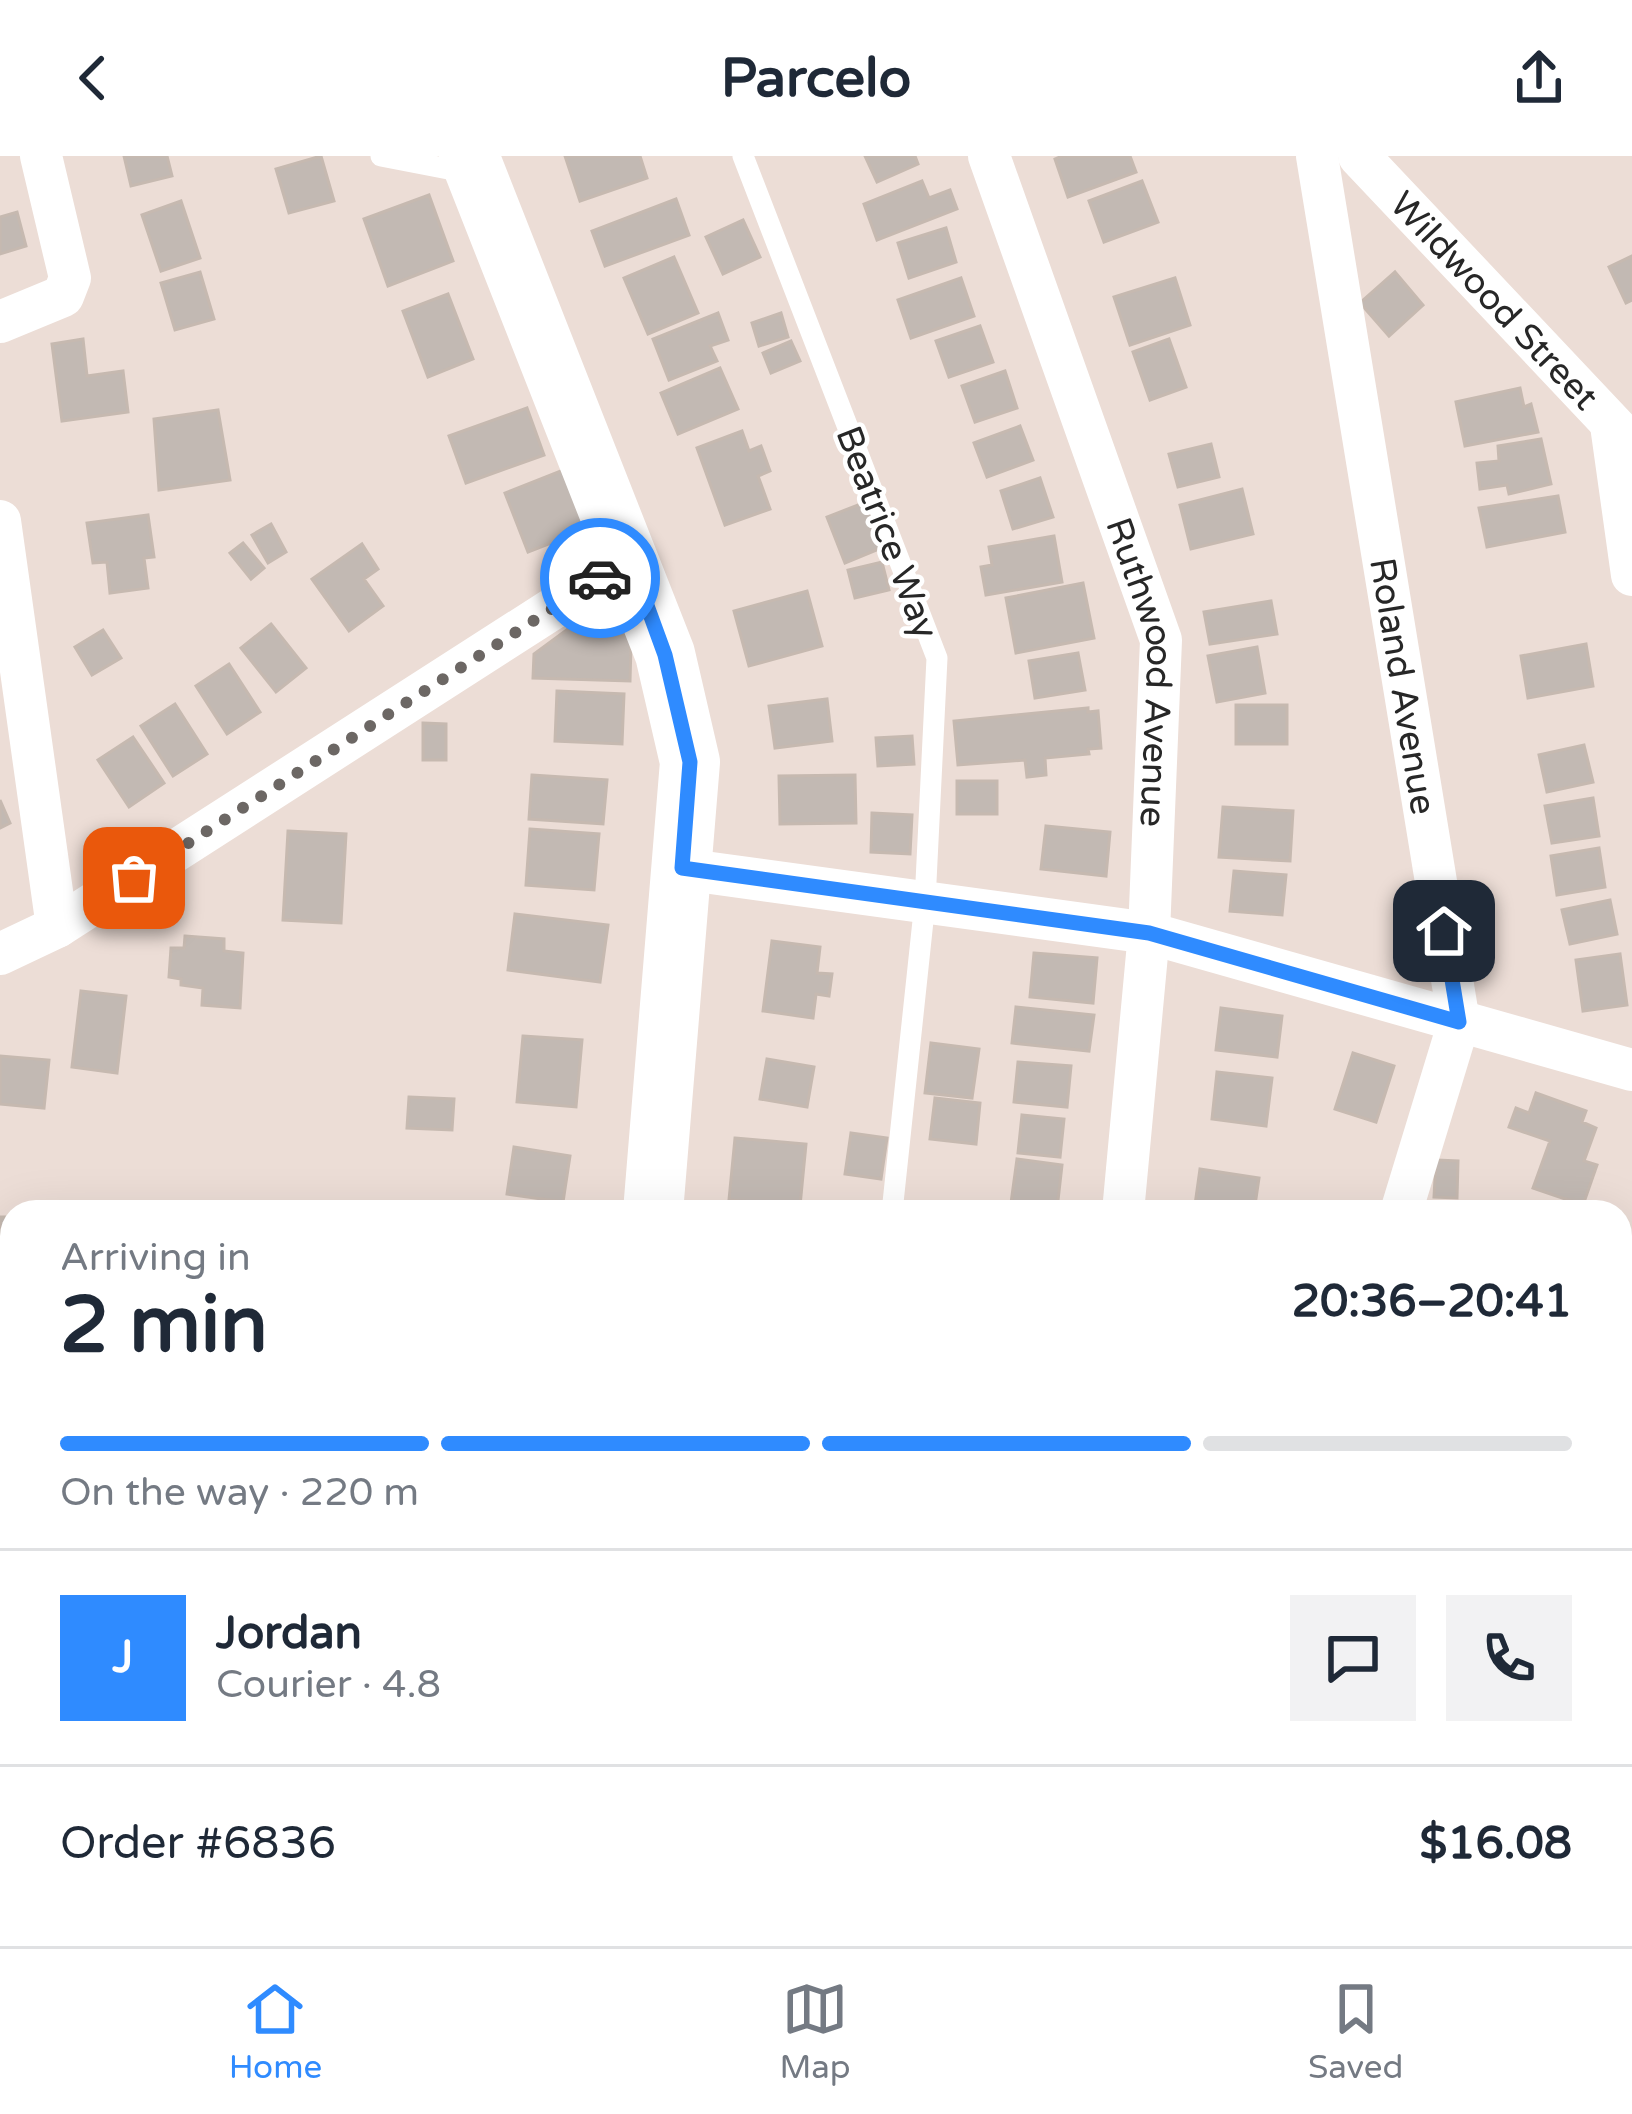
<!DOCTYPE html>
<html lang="en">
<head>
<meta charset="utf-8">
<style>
	body { margin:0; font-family:"Varela Round",sans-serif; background:#f2f2f3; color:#1f2937; height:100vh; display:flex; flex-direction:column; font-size:45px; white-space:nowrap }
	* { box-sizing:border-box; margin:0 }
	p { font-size:39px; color:#747a83 }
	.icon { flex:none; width:66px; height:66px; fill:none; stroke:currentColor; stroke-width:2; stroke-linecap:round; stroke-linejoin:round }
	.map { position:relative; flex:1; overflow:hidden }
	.panel { position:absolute; left:0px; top:1044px; width:1632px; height:747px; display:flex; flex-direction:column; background:#fff; border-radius:36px 36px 0 0; box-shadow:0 12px 48px #0002 }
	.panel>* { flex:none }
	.pin { position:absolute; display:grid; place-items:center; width:102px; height:102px; color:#fff; margin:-51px; border-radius:24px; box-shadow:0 6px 18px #0006 }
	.courier { position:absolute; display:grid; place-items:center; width:120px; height:120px; margin:-60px; border:9px solid #2f8bff; border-radius:50%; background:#fff; color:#222; box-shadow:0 3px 15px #0007 }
	.overview em { font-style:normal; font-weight:700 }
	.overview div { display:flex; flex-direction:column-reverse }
	.overview { display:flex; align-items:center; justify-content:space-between; height:204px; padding:0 60px }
	h1 { font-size:78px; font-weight:700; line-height:90px }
	.bar { display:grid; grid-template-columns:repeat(4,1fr); gap:18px 12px; align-content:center; height:144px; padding:0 60px }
	.bar i { height:15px; border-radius:9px; background:#e0e1e3 }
	.bar .selected { background:#2f8bff }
	.bar p { grid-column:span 4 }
	.line { display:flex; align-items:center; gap:30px; padding:0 60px; border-top:3px solid #e0e1e3 }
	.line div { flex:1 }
	.round { display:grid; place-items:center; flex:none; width:126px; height:126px; border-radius:0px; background:#f2f2f3 }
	header { display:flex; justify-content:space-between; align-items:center; height:156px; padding:0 60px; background:#fff; font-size:54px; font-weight:700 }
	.tab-bar { display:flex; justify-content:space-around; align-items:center; height:168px; border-top:3px solid #e0e1e3; background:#fff; font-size:33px; color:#747a83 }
	.tab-bar a { display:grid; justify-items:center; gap:6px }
	.tab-bar .selected { color:#2f8bff }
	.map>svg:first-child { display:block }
</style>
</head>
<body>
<header><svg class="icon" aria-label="back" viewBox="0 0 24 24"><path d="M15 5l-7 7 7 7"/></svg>Parcelo<svg class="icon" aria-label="share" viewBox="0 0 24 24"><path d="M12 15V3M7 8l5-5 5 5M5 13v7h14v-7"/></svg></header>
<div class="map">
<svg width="1632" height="1790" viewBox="0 0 1632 1790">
	<rect width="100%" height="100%" fill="#ecddd6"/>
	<!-- building -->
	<path fill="#c2b9b3" stroke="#c6b9b0" stroke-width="3" d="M 124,0 L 167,0 L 172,20 L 131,30 Z
		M 321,0 L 334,45 L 289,57 L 276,13 Z
		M 565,0 L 640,0 L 647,22 L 580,45 Z
		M 865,0 L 915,0 L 918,8 L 877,26 Z
		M 1062,0 L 1130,0 L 1136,16 L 1068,41 L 1055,3 Z
		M 922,25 L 929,42 L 950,34 L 957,53 L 877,84 L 864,48 Z
		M 1142,25 L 1158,66 L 1104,86 L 1089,45 Z
		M 429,39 L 453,105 L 388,130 L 364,63 Z
		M 676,43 L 689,79 L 605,110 L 592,75 Z
		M 181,45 L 200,102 L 161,115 L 142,59 Z
		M 17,56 L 26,90 L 0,98 L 0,61 Z
		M 743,64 L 760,101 L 723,118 L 706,81 Z
		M 946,72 L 956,106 L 909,122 L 898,87 Z
		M 1632,100 L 1632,144 L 1626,147 L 1609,111 Z
		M 674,101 L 698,157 L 648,178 L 624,122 Z
		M 200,116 L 214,163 L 175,174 L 161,127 Z
		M 1395,116 L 1423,149 L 1389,180 L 1360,147 Z
		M 961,122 L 974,160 L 911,182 L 898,144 Z
		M 1175,122 L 1190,169 L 1130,189 L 1114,141 Z
		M 448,138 L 473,203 L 428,221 L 403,155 Z
		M 718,157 L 728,184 L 710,190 L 717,205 L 669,224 L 653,183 Z
		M 781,157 L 788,181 L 759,190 L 752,167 Z
		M 980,170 L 993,206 L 949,221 L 936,185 Z
		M 83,183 L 87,220 L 123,215 L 128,256 L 62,265 L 52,188 Z
		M 1169,183 L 1186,231 L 1150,244 L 1133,196 Z
		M 791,185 L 800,205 L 771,217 L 763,197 Z
		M 720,212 L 738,253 L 678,278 L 661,237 Z
		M 1005,215 L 1017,252 L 975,266 L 962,230 Z
		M 1520,232 L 1524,251 L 1531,248 L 1538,276 L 1465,290 L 1456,246 Z
		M 527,252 L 544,299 L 466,327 L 449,280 Z
		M 218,254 L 230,324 L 159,334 L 154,263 Z
		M 1020,270 L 1033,304 L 987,321 L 974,287 Z
		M 742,275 L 749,295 L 761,290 L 770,315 L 758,320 L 770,353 L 725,369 L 697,292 Z
		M 1541,283 L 1551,328 L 1509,338 L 1507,329 L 1480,333 L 1477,307 L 1499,305 L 1498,290 Z
		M 1211,288 L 1219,321 L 1178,331 L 1169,298 Z
		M 563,314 L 597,369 L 528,396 L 505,337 Z
		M 1040,322 L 1053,361 L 1013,373 L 1001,335 Z
		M 1242,333 L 1253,378 L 1191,393 L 1180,349 Z
		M 1558,340 L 1565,376 L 1487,391 L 1479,352 Z
		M 866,346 L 884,391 L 845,407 L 827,361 Z
		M 148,359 L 154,401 L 144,402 L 148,432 L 110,437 L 107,406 L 93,407 L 87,367 Z
		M 271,368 L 286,396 L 268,407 L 252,379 Z
		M 1054,380 L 1062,426 L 986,439 L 981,411 L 992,409 L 989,391 Z
		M 243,387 L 264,412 L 251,423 L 230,397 Z
		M 362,388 L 378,413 L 364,423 L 383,450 L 349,475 L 312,423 Z
		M 882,406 L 889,434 L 855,442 L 848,414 Z
		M 1083,427 L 1094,482 L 1016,497 L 1006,442 Z
		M 807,435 L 822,490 L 749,510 L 734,455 Z
		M 1271,445 L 1277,478 L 1210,488 L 1204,456 Z
		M 595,453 L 632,454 L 630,525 L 533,522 L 534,498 Z
		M 271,468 L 306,512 L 276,536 L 241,492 Z
		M 103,474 L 121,502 L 92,519 L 75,491 Z
		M 1586,488 L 1593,530 L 1528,542 L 1521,500 Z
		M 1257,491 L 1265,537 L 1217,546 L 1208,500 Z
		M 1078,497 L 1085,534 L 1035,542 L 1029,505 Z
		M 229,508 L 260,556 L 227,578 L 196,530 Z
		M 557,535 L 624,538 L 622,588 L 555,585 Z
		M 827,543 L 832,585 L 775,592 L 769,550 Z
		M 175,548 L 207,598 L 173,620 L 141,570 Z
		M 1236,549 L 1287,549 L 1287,588 L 1236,588 Z
		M 1088,552 L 1088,556 L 1098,555 L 1101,592 L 1088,593 L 1089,598 L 1045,602 L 1046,619 L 1027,621 L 1025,604 L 958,609 L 954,565 Z
		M 423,567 L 446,568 L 446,604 L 423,604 Z
		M 912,580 L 914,608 L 878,610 L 876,582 Z
		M 133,581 L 164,627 L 129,651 L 98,604 Z
		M 1584,589 L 1593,626 L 1547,636 L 1539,599 Z
		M 532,619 L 607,624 L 603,668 L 529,663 Z
		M 855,619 L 856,667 L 780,668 L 779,620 Z
		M 957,625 L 997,625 L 997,658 L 957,658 Z
		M 1593,642 L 1599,680 L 1552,687 L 1545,650 Z
		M 0,644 L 10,667 L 0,672 Z
		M 1223,651 L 1293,655 L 1290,705 L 1219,701 Z
		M 872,657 L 912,659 L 910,698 L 871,696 Z
		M 1046,670 L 1110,676 L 1106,720 L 1041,713 Z
		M 530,673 L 599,678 L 594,734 L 526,729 Z
		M 288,675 L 346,678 L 341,767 L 283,764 Z
		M 1599,692 L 1605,731 L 1557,739 L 1551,700 Z
		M 1234,715 L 1286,719 L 1282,759 L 1230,755 Z
		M 1610,744 L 1617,778 L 1570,788 L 1562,754 Z
		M 515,758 L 608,769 L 600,826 L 508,814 Z
		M 185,780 L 224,783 L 224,795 L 243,797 L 240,852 L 202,849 L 203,832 L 181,829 L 181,823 L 169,821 L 171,792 L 184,792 Z
		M 772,785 L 820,791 L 817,817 L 832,818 L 829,840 L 816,838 L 813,862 L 763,855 Z
		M 1034,797 L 1097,802 L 1093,847 L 1030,841 Z
		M 1620,798 L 1627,849 L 1583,855 L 1576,804 Z
		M 81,835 L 126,840 L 117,917 L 72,911 Z
		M 1016,851 L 1094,859 L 1089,895 L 1012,887 Z
		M 1221,852 L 1282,860 L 1277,901 L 1216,894 Z
		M 523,880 L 582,884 L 576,951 L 517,946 Z
		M 931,887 L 979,893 L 972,942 L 925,937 Z
		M 1353,897 L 1394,910 L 1376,966 L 1335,953 Z
		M 0,900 L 49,904 L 44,952 L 0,948 Z
		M 767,903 L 814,911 L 807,951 L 760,943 Z
		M 1018,906 L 1071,910 L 1067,951 L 1014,946 Z
		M 1217,916 L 1272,922 L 1266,970 L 1212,963 Z
		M 1536,937 L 1586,955 L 1582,966 L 1596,972 L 1584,1005 L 1597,1009 L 1583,1049 L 1533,1032 L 1550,985 L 1509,971 L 1516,952 L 1529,957 Z
		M 409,941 L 454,943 L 452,974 L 407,972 Z
		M 935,942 L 980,947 L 976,988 L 930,983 Z
		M 1022,959 L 1064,963 L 1060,1001 L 1018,997 Z
		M 851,977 L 887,982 L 881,1023 L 845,1018 Z
		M 735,982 L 806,988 L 800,1050 L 729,1044 Z
		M 514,991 L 570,1000 L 563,1046 L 507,1038 Z
		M 1017,1003 L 1062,1009 L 1057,1053 L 1011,1047 Z
		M 1436,1004 L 1458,1005 L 1457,1042 L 1434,1041 Z
		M 1200,1013 L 1259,1022 L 1254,1056 L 1194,1056 Z
		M 0,1061 L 9,1061 L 7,1103 L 0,1103 Z
		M 0,1361 L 12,1362 L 12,1386 L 0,1385 Z
		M 383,1779 L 442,1779 L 442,1790 L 382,1790 Z
		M 681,1779 L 718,1779 L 718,1790 L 681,1790 Z
		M 921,1779 L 1001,1779 L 1000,1790 L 920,1790 Z"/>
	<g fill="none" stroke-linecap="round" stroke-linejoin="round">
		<!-- lane -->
		<path stroke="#fff" stroke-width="21" d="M 381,0 L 469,17
			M 743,0 L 937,502 L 925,746 L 892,1056
			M 0,1399 L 12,1400"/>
		<!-- street -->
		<g stroke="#fff" stroke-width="42">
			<path id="s1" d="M 989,0 L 1161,484 L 1149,777 L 1123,1056"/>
			<path id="s2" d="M 1317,0 L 1459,866 L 1401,1056"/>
			<path id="s3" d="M 1359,0 L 1632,289"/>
			<path d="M 0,166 L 63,140 L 70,122 L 41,0"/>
			<path d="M 1611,269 L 1632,419"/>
			<path d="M 0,365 L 57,771"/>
			<path d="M 682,713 L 1149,777 L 1632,914"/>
			<path d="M 0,798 L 57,771 L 630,403"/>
			<path d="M 1620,1217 L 1632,1176"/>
			<path d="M 1620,1447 L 1632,1450"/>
			<path d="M 0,1625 L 12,1626"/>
			<path d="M 1059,1790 L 1060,1779"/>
		</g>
		<!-- secondary -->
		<path stroke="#fff" stroke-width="60" d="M 469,0 L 665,498 L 690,606 L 653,1056
			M 598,1790 L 599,1779"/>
	</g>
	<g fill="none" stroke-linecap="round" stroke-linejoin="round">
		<!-- done -->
		<path stroke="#6c6764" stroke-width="12" stroke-dasharray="0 21.6" d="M 134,722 L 600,422"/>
		<!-- route -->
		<path stroke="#2f8bff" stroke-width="15" d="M 600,422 L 630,403 L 665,499 L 690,606 L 682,712 L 1149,777 L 1459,866 L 1444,775"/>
	</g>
	<g text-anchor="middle" stroke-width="9" stroke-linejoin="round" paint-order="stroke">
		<!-- street labels -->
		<g font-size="36" fill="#272727" stroke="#fff">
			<text dy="13" stroke="none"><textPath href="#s3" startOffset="198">Wildwood Street</textPath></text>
			<text transform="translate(888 376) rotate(69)" y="13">Beatrice Way</text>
			<text dy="13" stroke="none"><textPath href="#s1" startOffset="543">Ruthwood Avenue</textPath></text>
			<text dy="13" stroke="none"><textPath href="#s2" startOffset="537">Roland Avenue</textPath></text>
		</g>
	</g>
</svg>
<div class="pin" style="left:134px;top:722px;background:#ea580c"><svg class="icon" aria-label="bag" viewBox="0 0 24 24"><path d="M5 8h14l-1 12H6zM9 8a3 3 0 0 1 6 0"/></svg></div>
<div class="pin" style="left:1444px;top:775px;background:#1f2937"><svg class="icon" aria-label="home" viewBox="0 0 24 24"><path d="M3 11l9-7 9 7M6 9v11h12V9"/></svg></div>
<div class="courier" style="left:600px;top:422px"><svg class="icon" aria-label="car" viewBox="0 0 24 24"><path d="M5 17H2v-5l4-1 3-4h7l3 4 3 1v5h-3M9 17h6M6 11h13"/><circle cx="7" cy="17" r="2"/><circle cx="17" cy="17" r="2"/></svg></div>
<section class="panel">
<div class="overview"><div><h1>2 min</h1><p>Arriving in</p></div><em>20:36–20:41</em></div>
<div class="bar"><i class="selected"></i><i class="selected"></i><i class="selected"></i><i></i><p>On the way · 220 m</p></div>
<div class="line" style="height:216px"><b class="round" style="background:#2f8bff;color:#fff">J</b><div><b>Jordan</b><p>Courier · 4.8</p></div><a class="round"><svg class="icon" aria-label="chat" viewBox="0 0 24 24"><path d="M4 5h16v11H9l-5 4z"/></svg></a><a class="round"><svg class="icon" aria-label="phone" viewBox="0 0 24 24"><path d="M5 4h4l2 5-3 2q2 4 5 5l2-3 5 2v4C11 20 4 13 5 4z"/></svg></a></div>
<div class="line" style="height:156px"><div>Order #6836</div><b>$16.08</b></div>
</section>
</div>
<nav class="tab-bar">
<a class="selected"><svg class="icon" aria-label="home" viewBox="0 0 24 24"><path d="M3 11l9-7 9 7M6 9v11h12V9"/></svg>Home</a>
<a><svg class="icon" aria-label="map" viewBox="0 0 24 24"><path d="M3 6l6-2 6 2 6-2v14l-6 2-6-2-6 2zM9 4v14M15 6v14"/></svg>Map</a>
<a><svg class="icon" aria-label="saved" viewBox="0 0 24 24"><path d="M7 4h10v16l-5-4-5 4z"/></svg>Saved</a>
</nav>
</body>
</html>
